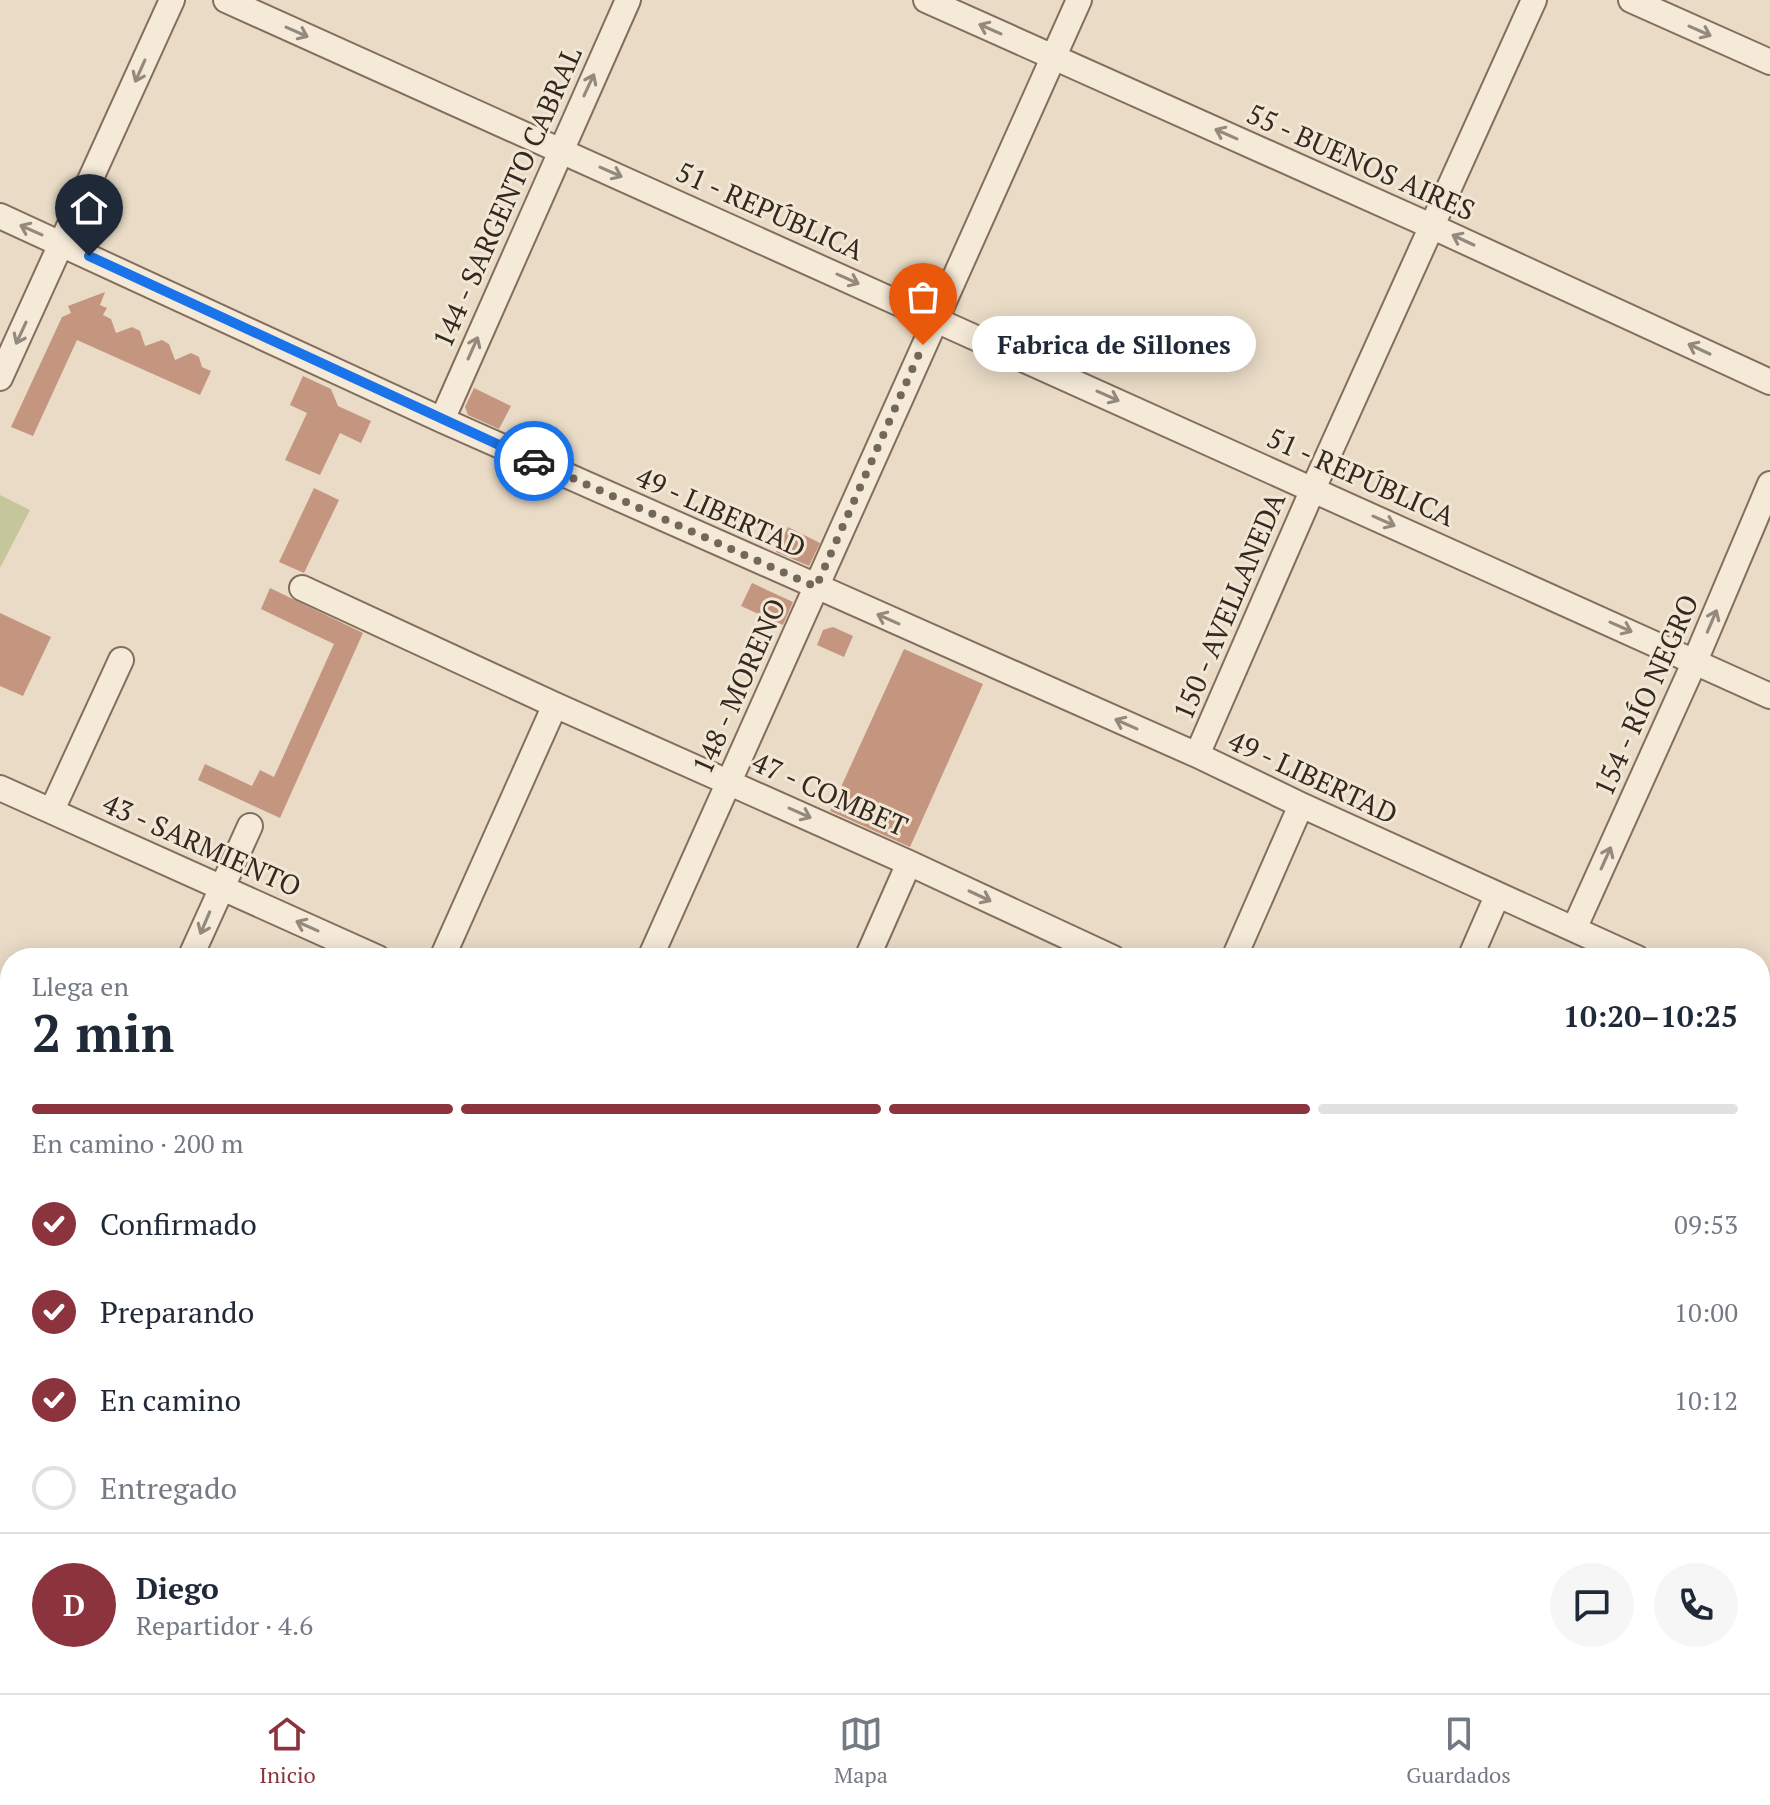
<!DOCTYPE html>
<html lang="es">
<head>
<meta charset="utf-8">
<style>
	body { margin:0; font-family:"PT Serif",serif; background:#f6f6f7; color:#1f2937; height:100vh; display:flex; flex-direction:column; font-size:30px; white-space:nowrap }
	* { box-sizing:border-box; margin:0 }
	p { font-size:26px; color:#747a83 }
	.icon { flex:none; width:44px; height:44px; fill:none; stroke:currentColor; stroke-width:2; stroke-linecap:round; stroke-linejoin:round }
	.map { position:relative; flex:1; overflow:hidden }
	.side { position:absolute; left:0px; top:948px; width:1770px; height:746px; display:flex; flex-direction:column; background:#fff; border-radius:32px 32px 0 0; box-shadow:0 4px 20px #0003 }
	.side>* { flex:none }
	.pin { position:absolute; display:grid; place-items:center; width:68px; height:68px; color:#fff; margin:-82px -34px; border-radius:50% 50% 50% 0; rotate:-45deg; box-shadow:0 0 8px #0007 }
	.pin .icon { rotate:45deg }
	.courier { position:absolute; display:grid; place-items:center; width:80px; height:80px; margin:-40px; border:6px solid #1a73e8; border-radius:50%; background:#fff; color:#222; box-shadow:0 2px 10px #0007 }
	.bubble { position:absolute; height:56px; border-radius:28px; background:#fff; box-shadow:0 4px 20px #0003; font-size:26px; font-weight:700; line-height:56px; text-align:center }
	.headline em { font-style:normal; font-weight:700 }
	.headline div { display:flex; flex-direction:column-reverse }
	.headline { display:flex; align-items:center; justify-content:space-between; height:136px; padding:0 32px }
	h1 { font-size:52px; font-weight:700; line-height:60px }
	.bar { display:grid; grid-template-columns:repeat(4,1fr); gap:12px 8px; align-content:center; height:96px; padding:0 32px }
	.bar i { height:10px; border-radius:6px; background:#e0e1e3 }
	.bar .on { background:#8b343d }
	.bar p { grid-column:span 4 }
	.line { display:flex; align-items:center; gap:20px; padding:0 32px; border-top:2px solid #e0e1e3 }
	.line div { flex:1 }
	.round { display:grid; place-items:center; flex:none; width:84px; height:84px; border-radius:42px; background:#f6f6f7 }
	ol { padding:0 32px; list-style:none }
	li { display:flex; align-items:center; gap:24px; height:88px }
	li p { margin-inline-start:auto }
	li .icon { padding:8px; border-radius:50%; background:#8b343d; color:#fff; stroke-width:4 }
	li:last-child { color:#747a83 }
	li i { width:44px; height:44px; border:4px solid #e0e1e3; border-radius:50% }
	.tab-bar { display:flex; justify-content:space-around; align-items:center; height:112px; border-top:2px solid #e0e1e3; background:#fff; font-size:22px; color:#747a83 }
	.tab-bar a { display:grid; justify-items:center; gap:4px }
	.tab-bar .on { color:#8b343d }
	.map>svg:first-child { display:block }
</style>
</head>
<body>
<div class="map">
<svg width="1770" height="1693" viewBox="0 0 1770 1693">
	<rect width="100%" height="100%" fill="#e9dbc6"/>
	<!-- green -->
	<path fill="#c5c69b" d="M 0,495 L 30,510 L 0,568 Z"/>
	<!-- building -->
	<path fill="#c49680" d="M 105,292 L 100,305 L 107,308 L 103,315 L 111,319 L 116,333 L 132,327 L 140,331 L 145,346 L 162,340 L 169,344 L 175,360 L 191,353 L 199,357 L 202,367 L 211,371 L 200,395 L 77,340 L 33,436 L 11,427 L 62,317 L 71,313 L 68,306 Z
		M 303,376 L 331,389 L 338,406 L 371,421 L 361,443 L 340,433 L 320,475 L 285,460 L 307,413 L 290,405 Z
		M 474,388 L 511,406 L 499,429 L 468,415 L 465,407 Z
		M 314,488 L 339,500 L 304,573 L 279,562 Z
		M 788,527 L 820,543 L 809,566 L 776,552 Z
		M 752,583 L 793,602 L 783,625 L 741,606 Z
		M 270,588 L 363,633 L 280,818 L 198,780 L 205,764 L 252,786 L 260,770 L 274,777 L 334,644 L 261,609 Z
		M 0,613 L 51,637 L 23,696 L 0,686 Z
		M 833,627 L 853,636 L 844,657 L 817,645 L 823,630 Z
		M 904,649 L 983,684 L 910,847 L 830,811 Z"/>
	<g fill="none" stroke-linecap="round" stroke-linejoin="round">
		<defs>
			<path id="minor" d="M 226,0 L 1770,696
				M 926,0 L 1431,226 L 1770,382
				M 1631,0 L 1770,62
				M 0,216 L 442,420 L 1197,755 L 1301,805 L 1637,958
				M 0,378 L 172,0
				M 442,420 L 628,0
				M 302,588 L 555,705 L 909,863 L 1113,958
				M 1197,755 L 1313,489 L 1534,0
				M 0,788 L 378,958
				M 52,810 L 121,660
				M 1574,929 L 1695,661 L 1770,484
				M 190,958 L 250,826
				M 442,958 L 555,705
				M 650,958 L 1079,0
				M 867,958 L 909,863
				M 1234,958 L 1301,805
				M 1470,958 L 1497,896
				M 1760,1013 L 1770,1018
				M 0,1073 L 10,1077
				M 1760,1251 L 1770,1256
				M 0,1318 L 10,1322
				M 0,1423 L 10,1399
				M 1760,1510 L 1770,1488
				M 0,1560 L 10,1565
				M 274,1684 L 294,1693
				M 806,1684 L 827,1693
				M 1385,1684 L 1406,1693
				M 317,1693 L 321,1684
				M 761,1693 L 766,1684
				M 959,1693 L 963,1684
				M 1290,1693 L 1294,1684
				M 1679,1693 L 1683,1684"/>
		</defs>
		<!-- minor casing -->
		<use href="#minor" stroke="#836e5d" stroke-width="28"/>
		<!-- minor -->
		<use href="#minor" stroke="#f5ead8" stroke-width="24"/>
	</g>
	<!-- one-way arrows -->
	<defs><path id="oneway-shaft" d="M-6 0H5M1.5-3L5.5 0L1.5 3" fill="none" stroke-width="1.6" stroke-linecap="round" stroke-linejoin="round" transform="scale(2)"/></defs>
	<g stroke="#94897c">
		<use href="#oneway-shaft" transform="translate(990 29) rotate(-156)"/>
		<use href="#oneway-shaft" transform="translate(1700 31) rotate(24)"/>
		<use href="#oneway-shaft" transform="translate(297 32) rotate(24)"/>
		<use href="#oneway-shaft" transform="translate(140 71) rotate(114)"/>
		<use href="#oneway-shaft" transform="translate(589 85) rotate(-65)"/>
		<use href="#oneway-shaft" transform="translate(1226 134) rotate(-156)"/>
		<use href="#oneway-shaft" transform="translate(611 172) rotate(24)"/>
		<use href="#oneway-shaft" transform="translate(31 230) rotate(-156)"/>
		<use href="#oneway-shaft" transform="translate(1463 240) rotate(-155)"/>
		<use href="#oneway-shaft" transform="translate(848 279) rotate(24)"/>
		<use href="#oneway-shaft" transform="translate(21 333) rotate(115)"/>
		<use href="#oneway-shaft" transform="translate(473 348) rotate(-66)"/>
		<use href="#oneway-shaft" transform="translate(1699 349) rotate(-155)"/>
		<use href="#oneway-shaft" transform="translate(1108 396) rotate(24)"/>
		<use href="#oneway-shaft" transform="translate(1384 521) rotate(24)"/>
		<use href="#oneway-shaft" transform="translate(888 619) rotate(-156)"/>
		<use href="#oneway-shaft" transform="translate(1712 621) rotate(-67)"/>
		<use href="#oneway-shaft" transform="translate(1621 627) rotate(24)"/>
		<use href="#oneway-shaft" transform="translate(1126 724) rotate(-156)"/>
		<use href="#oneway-shaft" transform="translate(800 813) rotate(24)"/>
		<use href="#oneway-shaft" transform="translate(1606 858) rotate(-66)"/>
		<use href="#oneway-shaft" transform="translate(980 896) rotate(25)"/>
		<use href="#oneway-shaft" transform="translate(205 923) rotate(113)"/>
		<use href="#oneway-shaft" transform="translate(307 926) rotate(-156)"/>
	</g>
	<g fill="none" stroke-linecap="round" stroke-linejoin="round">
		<!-- done -->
		<path stroke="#73675a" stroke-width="8" stroke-dasharray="0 14.4" d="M 534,461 L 816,587 L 923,345"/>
		<!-- route -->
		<path stroke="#1a73e8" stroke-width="10" d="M 89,256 L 534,461"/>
	</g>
	<g text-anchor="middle" stroke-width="6" stroke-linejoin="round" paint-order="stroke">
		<!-- street labels -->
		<g font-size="28" fill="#342820" stroke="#f2e7d5">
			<text transform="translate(1361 162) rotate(24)" y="10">55 - BUENOS AIRES</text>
			<text transform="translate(507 197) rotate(-66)" y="10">144 - SARGENTO CABRAL</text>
			<text transform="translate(770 211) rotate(24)" y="10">51 - REPÚBLICA</text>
			<text transform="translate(1361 477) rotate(24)" y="10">51 - REPÚBLICA</text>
			<text transform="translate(721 512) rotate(24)" y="10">49 - LIBERTAD</text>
			<text transform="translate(1229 606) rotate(-67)" y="10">150 - AVELLANEDA</text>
			<text transform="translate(739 686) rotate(-66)" y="10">148 - MORENO</text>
			<text transform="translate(1646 695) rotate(-66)" y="10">154 - RÍO NEGRO</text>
			<text transform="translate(1313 777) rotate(25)" y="10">49 - LIBERTAD</text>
			<text transform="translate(830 794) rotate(24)" y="10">47 - COMBET</text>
			<text transform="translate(202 845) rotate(24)" y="10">43 - SARMIENTO</text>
		</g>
	</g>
</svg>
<div class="pin" style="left:923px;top:345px;background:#ea580c"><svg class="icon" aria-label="bag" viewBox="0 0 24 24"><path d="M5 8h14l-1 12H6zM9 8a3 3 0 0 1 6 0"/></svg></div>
<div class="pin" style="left:89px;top:256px;background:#1f2937"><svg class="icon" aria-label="home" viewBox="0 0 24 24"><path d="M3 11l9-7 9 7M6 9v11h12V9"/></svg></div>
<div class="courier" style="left:534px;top:461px"><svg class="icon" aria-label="car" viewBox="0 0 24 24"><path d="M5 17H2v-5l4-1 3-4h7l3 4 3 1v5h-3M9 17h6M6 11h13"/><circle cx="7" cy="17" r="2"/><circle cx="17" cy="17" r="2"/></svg></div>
<div class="bubble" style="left:972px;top:316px;width:284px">Fabrica de Sillones</div>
<section class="side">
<div class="headline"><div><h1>2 min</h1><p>Llega en</p></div><em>10:20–10:25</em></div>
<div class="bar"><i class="on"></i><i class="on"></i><i class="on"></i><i></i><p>En camino · 200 m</p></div>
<ol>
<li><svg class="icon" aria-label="check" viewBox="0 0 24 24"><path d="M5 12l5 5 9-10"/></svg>Confirmado<p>09:53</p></li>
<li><svg class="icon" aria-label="check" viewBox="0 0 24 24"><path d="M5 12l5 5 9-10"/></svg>Preparando<p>10:00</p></li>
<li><svg class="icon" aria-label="check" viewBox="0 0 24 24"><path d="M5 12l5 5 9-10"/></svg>En camino<p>10:12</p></li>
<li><i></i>Entregado</li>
</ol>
<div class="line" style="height:144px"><b class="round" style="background:#8b343d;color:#fff">D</b><div><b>Diego</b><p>Repartidor · 4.6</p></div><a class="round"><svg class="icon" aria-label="chat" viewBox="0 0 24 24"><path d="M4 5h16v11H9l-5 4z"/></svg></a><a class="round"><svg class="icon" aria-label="phone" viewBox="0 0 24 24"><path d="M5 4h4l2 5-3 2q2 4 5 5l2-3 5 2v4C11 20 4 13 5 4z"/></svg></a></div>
</section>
</div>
<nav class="tab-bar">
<a class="on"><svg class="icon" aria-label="home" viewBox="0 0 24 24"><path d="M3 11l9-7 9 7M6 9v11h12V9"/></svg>Inicio</a>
<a><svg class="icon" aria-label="map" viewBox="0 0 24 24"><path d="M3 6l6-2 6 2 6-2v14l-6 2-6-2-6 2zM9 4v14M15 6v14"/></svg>Mapa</a>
<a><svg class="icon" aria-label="saved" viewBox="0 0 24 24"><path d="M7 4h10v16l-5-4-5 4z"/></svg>Guardados</a>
</nav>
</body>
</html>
